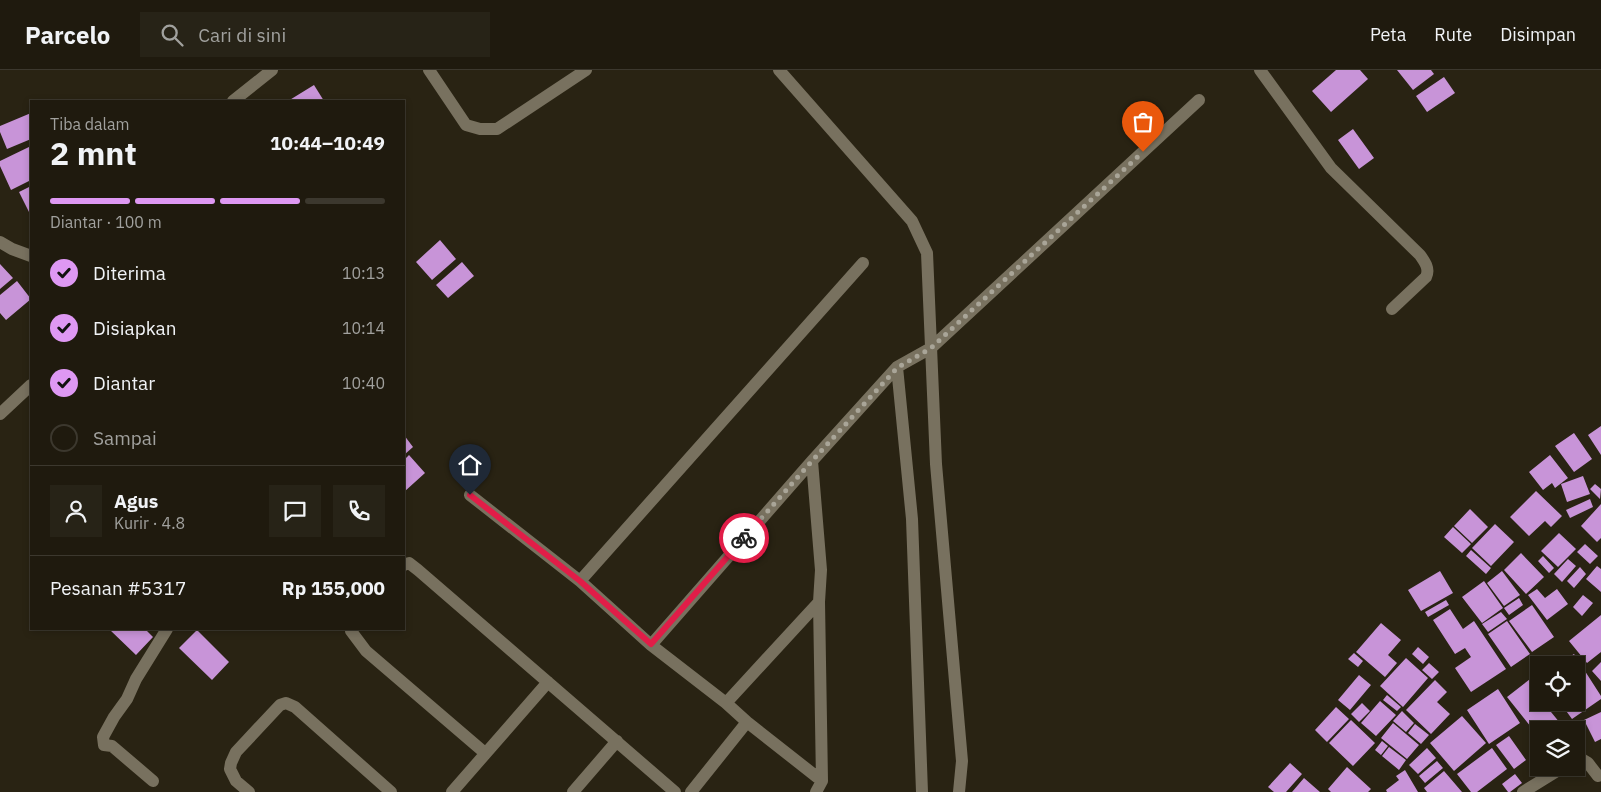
<!DOCTYPE html>
<html lang="id">
<head>
<meta charset="utf-8">
<style>
	body { margin:0; font-family:"IBM Plex Sans",sans-serif; background:#272317; color:#f1f3f6; height:100vh; display:flex; flex-direction:column; font-size:19px; white-space:nowrap }
	* { box-sizing:border-box; margin:0 }
	p { font-size:16px; color:#a1a19e }
	.icon { flex:none; width:28px; height:28px; fill:none; stroke:currentColor; stroke-width:2; stroke-linecap:round; stroke-linejoin:round }
	.map { position:relative; flex:1; overflow:hidden }
	.details { position:absolute; left:30px; top:30px; width:375px; height:530px; display:flex; flex-direction:column; background:#1f1a0e; border-radius:0px; box-shadow:0 2px 8px #0003,0 0 0 1px #3c382e }
	.details>* { flex:none }
	.tools { position:absolute; left:1530px; top:586px; display:grid; gap:10px }
	.tools a { display:grid; place-items:center; width:55px; height:55px; border-radius:0px; background:#1f1a0e; box-shadow:0 2px 8px #0003,0 0 0 1px #3c382e; font-size:25px }
	.pin { position:absolute; display:grid; place-items:center; width:42px; height:42px; color:#fff; margin:-51px -21px; border-radius:50% 50% 50% 0; rotate:-45deg; box-shadow:0 0 5px #0007 }
	.pin .icon { rotate:45deg }
	.courier { position:absolute; display:grid; place-items:center; width:50px; height:50px; margin:-25px; border:4px solid #e11d48; border-radius:50%; background:#fff; color:#222; box-shadow:0 1px 6px #0007 }
	.head em { font-style:normal; font-weight:800 }
	.head div { display:flex; flex-direction:column-reverse }
	.head { display:flex; align-items:center; justify-content:space-between; height:85px; padding:0 20px }
	h1 { font-size:32px; font-weight:800; line-height:38px }
	.bar { display:grid; grid-template-columns:repeat(4,1fr); gap:8px 5px; align-content:center; height:60px; padding:0 20px }
	.bar i { height:6px; border-radius:4px; background:#3c382e }
	.bar .active { background:#de98f3 }
	.bar p { grid-column:span 4 }
	.line { display:flex; align-items:center; gap:12px; padding:0 20px; border-top:1px solid #3c382e }
	.line div { flex:1 }
	.round { display:grid; place-items:center; flex:none; width:52px; height:52px; border-radius:0px; background:#272317 }
	ol { padding:0 20px; list-style:none }
	li { display:flex; align-items:center; gap:15px; height:55px }
	li p { margin-inline-start:auto }
	li .icon { padding:5px; border-radius:50%; background:#de98f3; color:#111; stroke-width:4 }
	li:last-child { color:#a1a19e }
	li i { width:28px; height:28px; border:2px solid #3c382e; border-radius:50% }
	header { display:flex; align-items:center; gap:30px; box-sizing:border-box; height:70px; padding:0 25px; background:#1f1a0e; border-bottom:1px solid #3c382e }
	header strong { font-size:24px }
	nav { display:flex; gap:28px; margin-inline-start:auto; font-size:18px }
	.search { width:350px; height:45px; background:#272317; display:flex; align-items:center; gap:12px; box-sizing:border-box; padding:0 18px; border-radius:0px; color:#a1a19e; font-size:19px }
	.map>svg:first-child { display:block }
</style>
</head>
<body>
<header>
<strong>Parcelo</strong>
<div class="search"><svg class="icon" aria-label="search" viewBox="0 0 24 24"><circle cx="10" cy="10" r="6"/><path d="M15 15l6 6"/></svg>Cari di sini</div>
<nav><a>Peta</a><a>Rute</a><a>Disimpan</a></nav>
</header>
<div class="map">
<svg width="1601" height="722" viewBox="0 0 1601 722">
	<rect width="100%" height="100%" fill="#292313"/>
	<!-- building -->
	<path fill="#c894d8" d="M 1336,0 L 1360,0 L 1368,9 L 1331,42 L 1312,21 Z
		M 1397,0 L 1431,0 L 1434,4 L 1413,20 Z
		M 1444,7 L 1455,23 L 1427,42 L 1416,26 Z
		M 314,15 L 324,31 L 288,31 Z
		M 31,43 L 31,69 L 7,79 L 0,62 L 0,56 Z
		M 1353,59 L 1374,88 L 1359,99 L 1338,70 Z
		M 31,76 L 31,110 L 11,120 L 0,96 L 0,91 Z
		M 31,116 L 31,141 L 29,142 L 19,122 Z
		M 440,170 L 456,189 L 432,210 L 416,192 Z
		M 462,192 L 474,206 L 448,228 L 436,215 Z
		M 0,194 L 13,208 L 0,219 Z
		M 17,211 L 31,229 L 6,250 L 0,243 L 0,225 Z
		M 1601,356 L 1601,385 L 1588,365 Z
		M 1574,363 L 1592,389 L 1574,402 L 1555,376 Z
		M 404,365 L 413,377 L 404,385 Z
		M 409,385 L 425,403 L 404,422 L 404,390 Z
		M 1550,385 L 1568,408 L 1555,418 L 1552,413 L 1543,420 L 1529,402 Z
		M 1583,406 L 1590,424 L 1567,432 L 1561,414 Z
		M 1595,414 L 1601,419 L 1600,429 L 1590,419 Z
		M 1536,421 L 1562,446 L 1551,457 L 1545,451 L 1529,466 L 1510,447 Z
		M 1590,429 L 1593,437 L 1570,448 L 1566,440 Z
		M 1601,434 L 1601,468 L 1597,472 L 1581,456 Z
		M 1470,439 L 1488,457 L 1472,473 L 1454,456 Z
		M 1495,454 L 1514,472 L 1491,496 L 1472,478 Z
		M 1453,457 L 1471,474 L 1462,483 L 1444,467 Z
		M 1559,463 L 1576,479 L 1558,497 L 1541,481 Z
		M 1585,474 L 1598,486 L 1590,494 L 1577,482 Z
		M 1471,480 L 1491,498 L 1486,504 L 1466,486 Z
		M 1521,483 L 1544,507 L 1526,524 L 1504,500 Z
		M 1543,486 L 1554,498 L 1549,503 L 1538,491 Z
		M 1568,489 L 1576,496 L 1562,512 L 1554,504 Z
		M 1597,496 L 1601,499 L 1601,522 L 1586,509 Z
		M 1580,497 L 1586,504 L 1574,518 L 1567,511 Z
		M 1440,501 L 1453,523 L 1421,541 L 1408,520 Z
		M 1502,501 L 1520,525 L 1504,536 L 1487,513 Z
		M 1484,511 L 1503,538 L 1482,553 L 1462,527 Z
		M 1537,519 L 1545,528 L 1557,519 L 1568,534 L 1547,550 L 1528,525 Z
		M 1583,525 L 1593,533 L 1582,546 L 1573,537 Z
		M 1519,528 L 1523,535 L 1509,545 L 1504,538 Z
		M 1446,530 L 1449,535 L 1428,547 L 1425,542 Z
		M 1532,535 L 1554,567 L 1532,582 L 1509,551 Z
		M 1450,539 L 1463,559 L 1474,551 L 1506,599 L 1471,622 L 1455,598 L 1471,587 L 1465,578 L 1455,584 L 1433,550 Z
		M 1501,542 L 1507,549 L 1488,562 L 1482,554 Z
		M 1601,545 L 1601,582 L 1587,593 L 1569,571 Z
		M 1507,551 L 1530,584 L 1511,597 L 1488,564 Z
		M 1381,553 L 1401,570 L 1388,585 L 1397,593 L 1385,607 L 1356,582 Z
		M 112,559 L 145,559 L 153,567 L 136,585 L 110,560 Z
		M 197,560 L 229,592 L 212,610 L 179,578 Z
		M 1418,577 L 1429,587 L 1423,594 L 1412,584 Z
		M 1354,583 L 1363,591 L 1358,597 L 1348,589 Z
		M 1574,584 L 1601,626 L 1601,629 L 1572,649 L 1564,638 L 1570,632 L 1576,632 L 1576,595 L 1557,595 Z
		M 1406,588 L 1428,608 L 1403,637 L 1380,616 Z
		M 1601,592 L 1601,611 L 1592,601 Z
		M 1429,593 L 1439,602 L 1432,609 L 1422,600 Z
		M 1539,602 L 1539,632 L 1562,632 L 1551,642 L 1560,653 L 1551,660 L 1539,660 L 1539,667 L 1507,627 Z
		M 1359,605 L 1371,615 L 1350,640 L 1338,630 Z
		M 1435,610 L 1447,622 L 1437,632 L 1450,644 L 1431,664 L 1406,640 Z
		M 1498,619 L 1520,653 L 1489,674 L 1467,640 Z
		M 1387,625 L 1401,637 L 1397,641 L 1383,630 Z
		M 1380,631 L 1396,645 L 1376,666 L 1361,653 Z
		M 1362,633 L 1370,641 L 1359,652 L 1351,644 Z
		M 1336,637 L 1349,649 L 1327,672 L 1315,660 Z
		M 1402,641 L 1414,653 L 1406,662 L 1393,651 Z
		M 1601,642 L 1601,669 L 1595,672 L 1584,650 Z
		M 1462,646 L 1486,673 L 1454,701 L 1430,673 Z
		M 1351,650 L 1375,673 L 1353,696 L 1329,673 Z
		M 1393,653 L 1419,675 L 1407,689 L 1381,668 Z
		M 1415,654 L 1429,665 L 1421,674 L 1408,663 Z
		M 1509,666 L 1526,690 L 1514,699 L 1496,675 Z
		M 1382,671 L 1388,676 L 1381,685 L 1375,680 Z
		M 1389,677 L 1406,690 L 1399,700 L 1382,686 Z
		M 1427,678 L 1436,688 L 1418,704 L 1409,695 Z
		M 1492,678 L 1507,699 L 1477,722 L 1471,722 L 1457,704 Z
		M 1437,691 L 1443,698 L 1425,713 L 1419,706 Z
		M 1290,693 L 1302,704 L 1286,722 L 1274,722 L 1268,717 Z
		M 1347,697 L 1371,719 L 1368,722 L 1331,722 L 1328,719 Z
		M 1405,700 L 1418,722 L 1387,722 L 1386,720 L 1399,710 L 1396,706 Z
		M 1444,701 L 1462,722 L 1427,722 L 1424,718 Z
		M 1515,704 L 1522,713 L 1510,722 L 1508,722 L 1502,714 Z
		M 1304,708 L 1320,722 L 1292,722 Z"/>
	<g fill="none" stroke-linecap="round" stroke-linejoin="round">
		<!-- minor -->
		<path stroke="#78715f" stroke-width="12" d="M 429,0 L 466,55 L 480,59 L 497,59 L 586,0
			M 779,0 L 912,151 L 927,183 L 936,394 L 962,691 L 959,722
			M 1260,0 L 1331,98 L 1420,185 C 1425,192 1430,199 1426,207 L 1392,239
			M 233,31 L 272,0
			M 0,172 L 12,179 L 31,186
			M 897,297 L 912,449 L 922,722
			M 0,344 L 31,315
			M 812,391 L 821,500 L 819,532 L 822,711 L 816,722
			M 470,425 L 580,511 L 651,575 L 726,633 L 747,652 L 822,711
			M 404,495 L 409,493 L 418,500 L 675,722
			M 580,511 L 863,193
			M 351,559 L 351,561 L 366,581 L 485,683
			M 651,575 L 812,391 L 897,297 L 931,278 L 1199,30
			M 726,633 L 819,532
			M 1576,688 L 1578,687 L 1588,693 L 1598,706
			M 153,711 L 112,676 L 104,675 L 103,667 L 114,647 L 127,629 L 136,609 L 167,559
			M 249,722 L 236,711 L 230,699 L 231,693 L 236,682 L 280,635 L 286,633 L 295,637 L 391,722
			M 452,722 L 548,612
			M 573,722 L 617,671
			M 691,722 L 747,652
			M 1523,722 L 1562,698"/>
	</g>
	<g fill="none" stroke-linecap="round" stroke-linejoin="round">
		<!-- done -->
		<path stroke="#a9a598" stroke-width="5" stroke-dasharray="0 9" d="M 744,468 L 812,391 L 897,298 L 931,278 L 1143,82"/>
		<!-- route -->
		<path stroke="#e11d48" stroke-width="6" d="M 470,425 L 580,511 L 651,574 L 744,468"/>
	</g>
</svg>
<div class="tools">
<a><svg class="icon" aria-label="locate" viewBox="0 0 24 24"><circle cx="12" cy="12" r="6"/><path d="M12 2v4M12 18v4M2 12h4M18 12h4"/></svg></a>
<a><svg class="icon" aria-label="layers" viewBox="0 0 24 24"><path d="M12 4l9 5-9 5-9-5zM3 14l9 5 9-5"/></svg></a>
</div>
<div class="pin" style="left:1143px;top:82px;background:#ea580c"><svg class="icon" aria-label="bag" viewBox="0 0 24 24"><path d="M5 8h14l-1 12H6zM9 8a3 3 0 0 1 6 0"/></svg></div>
<div class="pin" style="left:470px;top:425px;background:#1f2937"><svg class="icon" aria-label="home" viewBox="0 0 24 24"><path d="M3 11l9-7 9 7M6 9v11h12V9"/></svg></div>
<div class="courier" style="left:744px;top:468px"><svg class="icon" aria-label="bike" viewBox="0 0 24 24"><circle cx="6" cy="16" r="4"/><circle cx="18" cy="16" r="4"/><path d="M6 16l4-8h5l3 8M10 8l3 8H6M13 5h3"/></svg></div>
<section class="details">
<div class="head"><div><h1>2 mnt</h1><p>Tiba dalam</p></div><em>10:44–10:49</em></div>
<div class="bar"><i class="active"></i><i class="active"></i><i class="active"></i><i></i><p>Diantar · 100 m</p></div>
<ol>
<li><svg class="icon" aria-label="check" viewBox="0 0 24 24"><path d="M5 12l5 5 9-10"/></svg>Diterima<p>10:13</p></li>
<li><svg class="icon" aria-label="check" viewBox="0 0 24 24"><path d="M5 12l5 5 9-10"/></svg>Disiapkan<p>10:14</p></li>
<li><svg class="icon" aria-label="check" viewBox="0 0 24 24"><path d="M5 12l5 5 9-10"/></svg>Diantar<p>10:40</p></li>
<li><i></i>Sampai</li>
</ol>
<div class="line" style="height:90px"><a class="round"><svg class="icon" aria-label="person" viewBox="0 0 24 24"><circle cx="12" cy="8" r="4"/><path d="M4 21q1-7 8-7t8 7"/></svg></a><div><b>Agus</b><p>Kurir · 4.8</p></div><a class="round"><svg class="icon" aria-label="chat" viewBox="0 0 24 24"><path d="M4 5h16v11H9l-5 4z"/></svg></a><a class="round"><svg class="icon" aria-label="phone" viewBox="0 0 24 24"><path d="M5 4h4l2 5-3 2q2 4 5 5l2-3 5 2v4C11 20 4 13 5 4z"/></svg></a></div>
<div class="line" style="height:65px"><div>Pesanan #5317</div><b>Rp 155,000</b></div>
</section>
</div>
</body>
</html>
